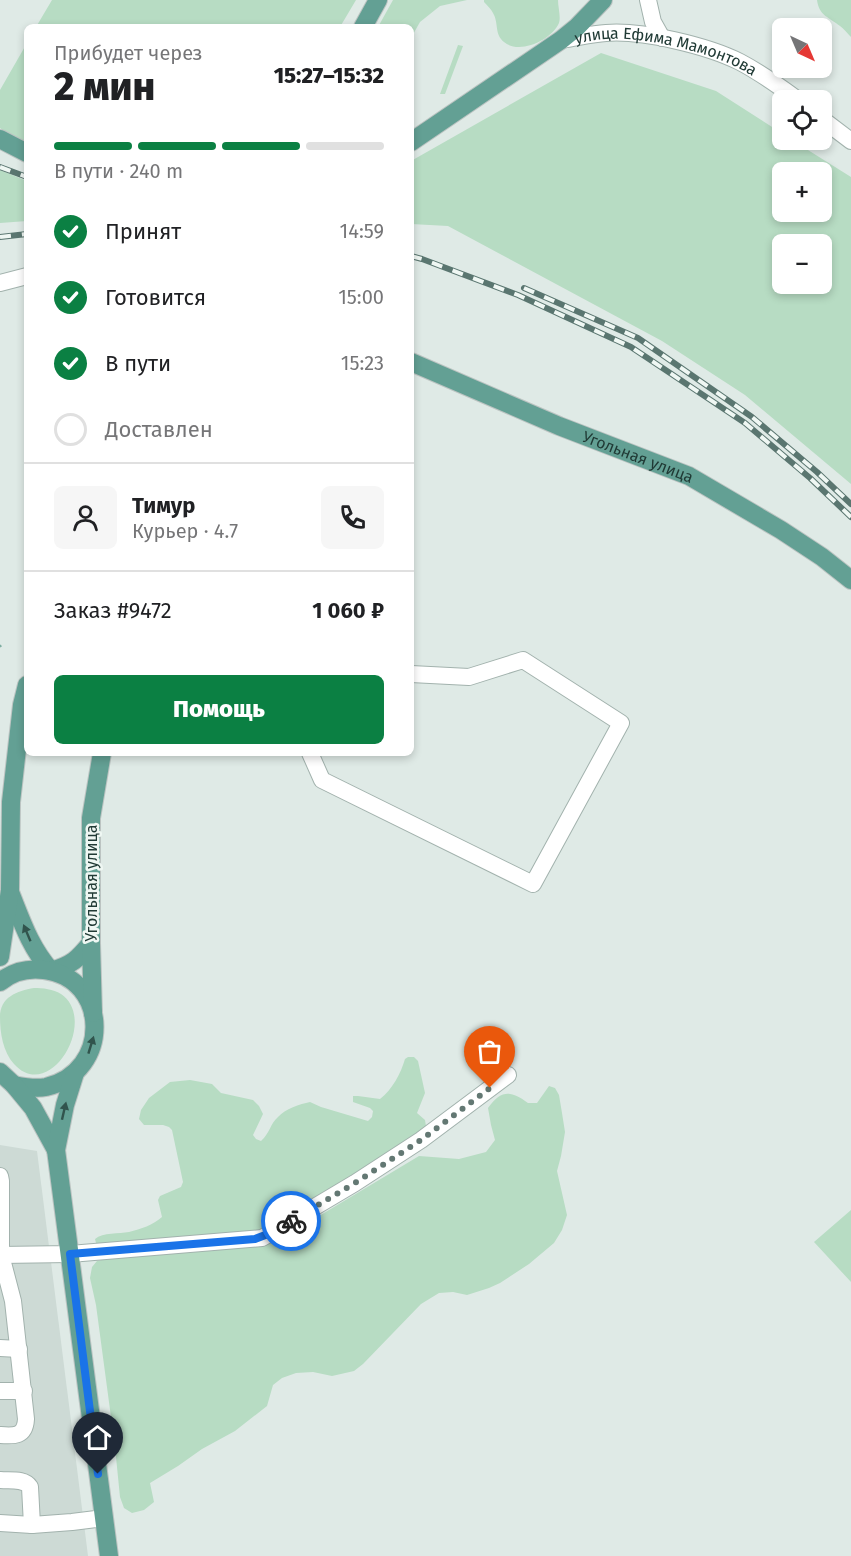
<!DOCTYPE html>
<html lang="ru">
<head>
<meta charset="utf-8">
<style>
	body { margin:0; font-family:"Fira Sans",sans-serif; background:#f6f6f6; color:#202124; height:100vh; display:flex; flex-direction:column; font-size:22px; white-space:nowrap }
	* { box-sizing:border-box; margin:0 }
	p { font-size:20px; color:#757577 }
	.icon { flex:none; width:33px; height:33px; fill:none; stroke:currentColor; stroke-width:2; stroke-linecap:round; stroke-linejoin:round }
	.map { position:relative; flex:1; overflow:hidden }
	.side { position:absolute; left:24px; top:24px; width:390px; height:732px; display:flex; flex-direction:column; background:#fff; border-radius:9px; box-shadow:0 3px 9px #0003 }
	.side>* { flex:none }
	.needle { width:39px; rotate:136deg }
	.controls { position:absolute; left:772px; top:18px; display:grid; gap:12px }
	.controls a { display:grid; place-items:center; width:60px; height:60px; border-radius:9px; background:#fff; box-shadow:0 3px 9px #0003; font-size:30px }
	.pin { position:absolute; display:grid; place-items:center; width:51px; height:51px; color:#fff; margin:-62px -26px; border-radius:50% 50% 50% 0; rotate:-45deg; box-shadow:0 0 6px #0007 }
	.pin .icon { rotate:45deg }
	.courier { position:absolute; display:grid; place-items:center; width:60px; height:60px; margin:-30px; border:4px solid #1a73e8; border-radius:50%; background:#fff; color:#222; box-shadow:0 2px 8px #0007 }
	.headline em { font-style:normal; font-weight:800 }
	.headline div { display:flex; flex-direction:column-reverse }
	.headline { display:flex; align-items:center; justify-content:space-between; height:102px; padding:0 30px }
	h1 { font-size:39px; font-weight:800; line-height:45px }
	.bar { display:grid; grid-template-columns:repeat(4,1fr); gap:9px 6px; align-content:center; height:72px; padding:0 30px }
	.bar i { height:8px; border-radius:4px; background:#e0e0e0 }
	.bar .on { background:#0b8043 }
	.bar p { grid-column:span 4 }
	.line { display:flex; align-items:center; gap:15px; padding:0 30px; border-top:2px solid #e0e0e0 }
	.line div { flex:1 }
	.round { display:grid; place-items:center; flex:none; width:63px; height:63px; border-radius:9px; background:#f6f6f6 }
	ol { padding:0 30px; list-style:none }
	li { display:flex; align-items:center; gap:18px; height:66px }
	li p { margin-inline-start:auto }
	li .icon { padding:6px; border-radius:50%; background:#0b8043; color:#fff; stroke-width:4 }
	li:last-child { color:#757577 }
	li i { width:33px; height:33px; border:3px solid #e0e0e0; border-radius:50% }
	.button { display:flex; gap:12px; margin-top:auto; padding:12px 30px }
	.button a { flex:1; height:69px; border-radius:9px; background:#0b8043; color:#fff; font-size:24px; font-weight:800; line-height:69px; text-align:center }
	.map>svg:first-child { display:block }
</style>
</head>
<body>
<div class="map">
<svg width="851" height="1556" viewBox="0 0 851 1556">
	<rect width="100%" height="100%" fill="#dfeae6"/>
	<!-- built -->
	<path fill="#cddad5" d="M 0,1145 L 37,1151 L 88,1556 L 0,1556 Z"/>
	<!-- green -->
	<path fill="#b7dcc3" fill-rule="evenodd" d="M 52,0 L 356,0 L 340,27 L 36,27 Z
		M 393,0 L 467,0 L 440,6 L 420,22 L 411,38 L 411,27 L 378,27 Z
		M 484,0 L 558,0 C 558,7 561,17 559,23 C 552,40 519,55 504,42 C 494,34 499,23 493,13 C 491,9 487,5 484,2 Z
		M 817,0 L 851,0 L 851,37 C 848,34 844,29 840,26 C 829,17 819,16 817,0 Z
		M 27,43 L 27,145 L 18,143 L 0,128 L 0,90 Z
		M 458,45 L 463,46 L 445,94 L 440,94 Z
		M 601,53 L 716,91 L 783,134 L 783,140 L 792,140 L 851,177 L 851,484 L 745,395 L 662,341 L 448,226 L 411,224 L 411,161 ZM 783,172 L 822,172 L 822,212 L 783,212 ZM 783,244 L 822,244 L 822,284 L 783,284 Z
		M 0,170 L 27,181 L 27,221 L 0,223 Z
		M 34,988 C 43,988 53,989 61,994 C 99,1020 50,1104 14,1064 C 3,1052 0,1033 0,1017 C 0,997 17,991 34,988 Z
		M 408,1057 L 414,1057 L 418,1061 L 425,1093 L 417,1113 L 425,1120 L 426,1126 L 419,1134 L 261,1232 L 105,1244 L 96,1243 L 95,1239 C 103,1232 119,1234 129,1232 C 141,1229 153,1225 162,1217 L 158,1200 L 160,1196 L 181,1187 L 183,1182 L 172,1130 L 169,1127 L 163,1125 L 144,1125 L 139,1119 L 141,1110 L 149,1098 L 170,1082 L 190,1080 L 212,1084 L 221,1093 L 253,1100 L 259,1106 L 263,1114 L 253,1135 L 256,1139 L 261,1141 C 270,1133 270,1124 278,1117 C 285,1109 300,1104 310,1102 L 321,1107 L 368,1121 L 372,1117 L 373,1111 L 370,1108 L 353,1102 L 353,1096 L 358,1096 L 380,1099 C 392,1090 401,1073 405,1059 Z
		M 549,1086 L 555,1088 L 559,1095 L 562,1113 L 565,1132 L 561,1156 L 557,1171 L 567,1215 L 562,1230 L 554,1243 L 529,1264 L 500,1283 L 489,1288 L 467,1295 L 453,1292 L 439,1293 L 421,1304 L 363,1364 L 354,1371 L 332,1376 L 313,1372 L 296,1373 L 282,1378 L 273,1385 L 267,1406 L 235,1431 L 202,1449 L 178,1466 L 150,1483 L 154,1502 L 144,1510 L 132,1513 L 124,1508 L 120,1497 L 115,1447 L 96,1305 L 90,1278 L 92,1267 L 97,1261 L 110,1258 L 262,1245 L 299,1228 L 419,1156 L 459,1159 L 486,1152 L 495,1140 L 491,1125 L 488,1108 C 502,1089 511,1091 528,1103 L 537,1103 Z
		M 851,1210 L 851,1282 L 814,1242 Z"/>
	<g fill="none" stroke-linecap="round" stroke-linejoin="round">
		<defs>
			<g id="minor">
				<path d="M 648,0 L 653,22 L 662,38"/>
				<path id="s1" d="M 561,40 C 576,38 591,34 606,33 C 643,30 708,46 740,62 C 761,73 779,86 798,100"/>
				<path d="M 822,119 L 851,141"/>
				<path d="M 0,283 L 27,276"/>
				<path d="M 310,753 L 322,780 L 533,884 L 621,723 L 523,660 L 469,677 L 411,674"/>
				<path d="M 0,1176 L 1,1181 L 1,1255 L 13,1301 L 26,1419 C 25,1437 14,1436 0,1435"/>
				<path d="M 0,1255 L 70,1254 L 262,1238 L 276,1230 L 355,1183 L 421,1140 L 508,1075"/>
				<path d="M 0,1348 L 19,1349"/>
				<path d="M 0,1391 L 24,1391"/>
				<path d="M 0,1480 C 10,1481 24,1478 30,1487 L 32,1525"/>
				<path d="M 0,1523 L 32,1525 L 72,1522 L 104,1518"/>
			</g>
			<g id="major">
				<path d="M 363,27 L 378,0"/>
				<path d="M 0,139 L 27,153"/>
				<path d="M 411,142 L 561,40 L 577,27 L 603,0"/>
				<path id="s2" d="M 411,362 L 559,426 L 689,476 L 781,530 L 822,557 L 851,580"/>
				<path d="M 10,892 C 22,922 30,947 51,971"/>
				<path d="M 0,957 L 10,890 L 11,802 L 22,705 L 27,685"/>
				<path d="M 51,971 C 72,965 78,959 91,943"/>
				<path d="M 0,982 C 12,972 28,968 44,970 C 110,978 112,1072 46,1087 C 36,1089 24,1087 14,1085"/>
				<path d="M 93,1013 L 91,943 L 91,818 L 102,753"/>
				<path d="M 0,1072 L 14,1085 L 33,1108 L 56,1150"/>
				<path d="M 75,1073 L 65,1105 L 56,1150 L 109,1556"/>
			</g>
		</defs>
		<!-- minor casing -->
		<use href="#minor" stroke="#a2b2ad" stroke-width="18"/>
		<!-- major casing -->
		<use href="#major" stroke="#bcc4c2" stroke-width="20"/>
		<!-- path -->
		<path stroke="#7faea2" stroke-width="2" stroke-dasharray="3 4.5" stroke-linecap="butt" d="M 0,645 L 1,647"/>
		<!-- minor -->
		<use href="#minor" stroke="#fff" stroke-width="16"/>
		<!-- major -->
		<use href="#major" stroke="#63a094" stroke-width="18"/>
		<defs>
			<path id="rail" d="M 0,167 L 27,177
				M 0,237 L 27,234
				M 411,256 L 422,259 L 518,295 L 631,347 L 745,423 L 810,478 L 851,517
				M 524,288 L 638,338 L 752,417 L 817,472 L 851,504"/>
		</defs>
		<!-- rail casing -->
		<use href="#rail" stroke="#5a7670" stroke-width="6"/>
		<!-- rail -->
		<use href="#rail" stroke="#eff7f3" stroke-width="4" stroke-dasharray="11" stroke-linecap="butt"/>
	</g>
	<!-- one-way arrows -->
	<defs><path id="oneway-solid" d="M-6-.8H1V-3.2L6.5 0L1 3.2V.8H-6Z" transform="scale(1.5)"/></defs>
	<g fill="#31544d">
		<use href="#oneway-solid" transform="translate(27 933) rotate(-113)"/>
		<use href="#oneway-solid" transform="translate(91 1045) rotate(-73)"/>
		<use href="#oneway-solid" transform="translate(64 1111) rotate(-77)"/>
	</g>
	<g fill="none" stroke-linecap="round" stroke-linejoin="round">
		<!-- done -->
		<path stroke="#637873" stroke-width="6" stroke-dasharray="0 10.8" d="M 291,1221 L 355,1183 L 421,1140 L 490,1088"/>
		<!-- route -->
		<path stroke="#1a73e8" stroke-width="8" d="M 98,1474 L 70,1254 L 255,1239 L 268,1234 L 291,1221"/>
	</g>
	<g text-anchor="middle" stroke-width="5" stroke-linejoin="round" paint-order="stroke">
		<!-- street labels -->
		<g font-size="16" fill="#203a35" stroke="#eff7f3">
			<text dy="6" stroke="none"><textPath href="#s1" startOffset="108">улица Ефима Мамонтова</textPath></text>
			<text dy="6" stroke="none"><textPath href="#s2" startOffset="246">Угольная улица</textPath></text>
			<text transform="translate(91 883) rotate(-90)" y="6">Угольная улица</text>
		</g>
	</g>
</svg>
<div class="controls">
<a><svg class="needle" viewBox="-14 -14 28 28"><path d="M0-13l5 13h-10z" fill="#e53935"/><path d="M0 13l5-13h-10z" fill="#757577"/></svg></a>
<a><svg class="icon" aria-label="locate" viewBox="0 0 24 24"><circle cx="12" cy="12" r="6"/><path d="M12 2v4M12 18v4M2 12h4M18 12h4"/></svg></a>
<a>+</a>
<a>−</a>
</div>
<div class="pin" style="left:490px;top:1088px;background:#ea580c"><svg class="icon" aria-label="bag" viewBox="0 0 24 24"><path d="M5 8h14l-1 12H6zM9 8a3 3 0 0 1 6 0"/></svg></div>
<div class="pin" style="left:98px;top:1474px;background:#1f2937"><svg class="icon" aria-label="home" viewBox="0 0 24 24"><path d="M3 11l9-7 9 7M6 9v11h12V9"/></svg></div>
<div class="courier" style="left:291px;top:1221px"><svg class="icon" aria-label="bike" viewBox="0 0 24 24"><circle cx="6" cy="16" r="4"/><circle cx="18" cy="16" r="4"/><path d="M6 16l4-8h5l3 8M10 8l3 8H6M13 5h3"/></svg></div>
<section class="side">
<div class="headline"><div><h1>2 мин</h1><p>Прибудет через</p></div><em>15:27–15:32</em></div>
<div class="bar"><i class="on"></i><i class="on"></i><i class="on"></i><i></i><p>В пути · 240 m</p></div>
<ol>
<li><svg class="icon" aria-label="check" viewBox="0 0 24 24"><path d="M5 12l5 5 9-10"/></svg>Принят<p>14:59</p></li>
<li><svg class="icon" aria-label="check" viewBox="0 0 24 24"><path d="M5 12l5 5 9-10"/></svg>Готовится<p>15:00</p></li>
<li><svg class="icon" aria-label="check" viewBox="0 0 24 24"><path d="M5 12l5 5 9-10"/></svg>В пути<p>15:23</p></li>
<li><i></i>Доставлен</li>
</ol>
<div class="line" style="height:108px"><a class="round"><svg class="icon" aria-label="person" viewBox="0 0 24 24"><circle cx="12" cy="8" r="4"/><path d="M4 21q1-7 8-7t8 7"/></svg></a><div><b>Тимур</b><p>Курьер · 4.7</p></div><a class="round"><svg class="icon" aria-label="phone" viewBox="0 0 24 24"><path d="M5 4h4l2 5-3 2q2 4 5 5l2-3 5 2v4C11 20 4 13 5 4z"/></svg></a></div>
<div class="line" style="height:78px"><div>Заказ #9472</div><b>1 060 ₽</b></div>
<div class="button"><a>Помощь</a></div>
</section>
</div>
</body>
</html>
